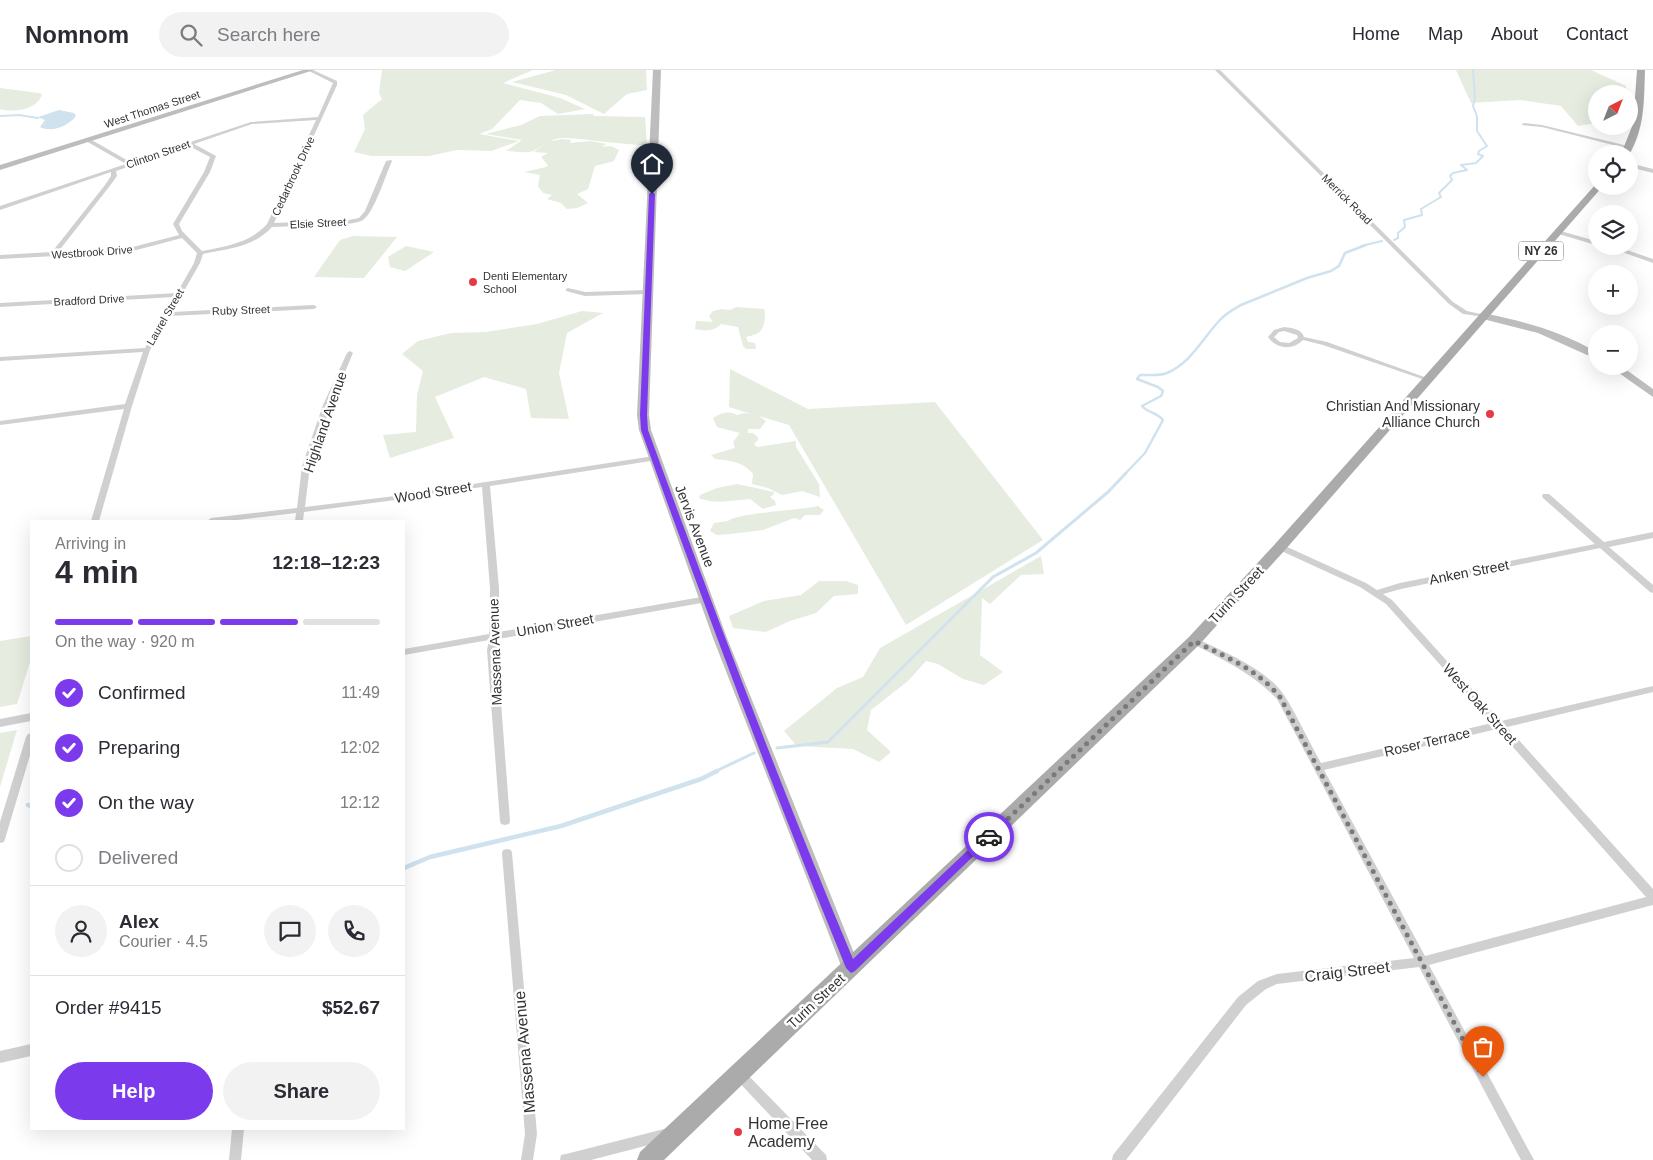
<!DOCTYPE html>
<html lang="en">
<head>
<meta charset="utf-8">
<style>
	body { margin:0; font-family:Arial,sans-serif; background:#f2f2f3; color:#2b2b33; height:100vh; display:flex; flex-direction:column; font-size:19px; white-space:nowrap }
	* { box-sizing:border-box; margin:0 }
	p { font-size:16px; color:#7c7c81 }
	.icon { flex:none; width:28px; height:28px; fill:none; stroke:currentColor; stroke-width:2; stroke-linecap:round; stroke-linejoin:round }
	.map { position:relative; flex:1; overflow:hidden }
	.side { position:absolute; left:30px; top:450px; width:375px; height:610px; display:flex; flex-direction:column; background:#fff; border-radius:0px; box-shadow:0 5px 20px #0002 }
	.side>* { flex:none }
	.needle { width:32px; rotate:42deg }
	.tools { position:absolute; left:1588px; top:15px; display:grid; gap:10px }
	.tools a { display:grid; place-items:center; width:50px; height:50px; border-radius:50%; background:#fff; box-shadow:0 5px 20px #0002; font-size:25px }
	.pin { position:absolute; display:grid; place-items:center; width:42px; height:42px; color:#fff; margin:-51px -21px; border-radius:50% 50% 50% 0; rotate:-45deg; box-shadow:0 0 5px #0007 }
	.pin .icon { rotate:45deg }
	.courier { position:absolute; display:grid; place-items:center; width:50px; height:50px; margin:-25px; border:4px solid #7c3aed; border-radius:50%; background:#fff; color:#222; box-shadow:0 1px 6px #0007 }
	.summary em { font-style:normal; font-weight:700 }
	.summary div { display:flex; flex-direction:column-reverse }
	.summary { display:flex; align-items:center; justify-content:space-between; height:85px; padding:0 25px }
	h1 { font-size:32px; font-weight:700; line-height:38px }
	.bar { display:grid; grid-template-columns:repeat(4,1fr); gap:8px 5px; align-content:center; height:60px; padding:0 25px }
	.bar i { height:6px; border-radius:4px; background:#e1e1e2 }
	.bar .current { background:#7c3aed }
	.bar p { grid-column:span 4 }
	.line { display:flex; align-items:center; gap:12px; padding:0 25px; border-top:1px solid #e1e1e2 }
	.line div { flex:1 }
	.round { display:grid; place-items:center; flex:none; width:52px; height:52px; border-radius:26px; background:#f2f2f3 }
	ol { padding:0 25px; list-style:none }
	li { display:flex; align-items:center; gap:15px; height:55px }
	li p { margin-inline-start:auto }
	li .icon { padding:5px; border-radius:50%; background:#7c3aed; color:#fff; stroke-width:4 }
	li:last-child { color:#7c7c81 }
	li i { width:28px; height:28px; border:2px solid #e1e1e2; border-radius:50% }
	.button { display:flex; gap:10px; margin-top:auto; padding:10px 25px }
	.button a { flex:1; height:58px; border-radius:30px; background:#7c3aed; color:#fff; font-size:20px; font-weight:700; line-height:58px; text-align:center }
	.button a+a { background:#f2f2f3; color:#2b2b33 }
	header { display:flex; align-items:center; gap:30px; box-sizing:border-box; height:70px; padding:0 25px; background:#fff; border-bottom:1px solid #e1e1e2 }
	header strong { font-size:24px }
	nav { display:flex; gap:28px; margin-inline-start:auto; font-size:18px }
	.search { width:350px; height:45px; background:#f2f2f3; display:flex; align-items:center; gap:12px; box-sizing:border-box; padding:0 18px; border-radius:28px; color:#7c7c81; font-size:19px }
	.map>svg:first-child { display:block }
</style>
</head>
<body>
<header>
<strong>Nomnom</strong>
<div class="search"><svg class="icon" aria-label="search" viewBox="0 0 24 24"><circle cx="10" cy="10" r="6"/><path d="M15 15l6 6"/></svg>Search here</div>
<nav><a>Home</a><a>Map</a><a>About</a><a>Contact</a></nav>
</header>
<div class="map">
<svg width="1653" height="1090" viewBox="0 0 1653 1090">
	<rect width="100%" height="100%" fill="#fff"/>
	<!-- green -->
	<path fill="#e6ecdf" d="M 382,0 L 533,0 L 503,13 L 560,28 L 585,39 L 558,44 L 541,33 L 520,30 L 492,59 L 479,64 L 519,71 L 491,81 L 457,80 L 429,86 L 371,86 L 354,82 L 365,59 L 363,45 L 382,29 L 379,23 Z
		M 556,0 L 646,0 L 647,20 L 627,24 L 604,44 L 566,25 L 512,12 Z
		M 1456,0 L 1591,0 L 1626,16 L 1625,24 L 1596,24 L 1596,53 L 1578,56 L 1561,36 L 1520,30 L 1471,33 Z
		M 0,18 L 39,23 L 42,24 C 38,40 13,43 0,39 Z
		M 593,44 L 594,46 L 645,47 L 647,75 C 619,75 593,69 565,68 C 552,67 544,76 533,81 C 526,84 513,81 506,81 L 522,70 L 486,64 L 521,55 L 540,46 Z
		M 562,69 L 571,70 L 570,73 L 591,71 L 606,74 L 602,77 L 611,76 L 619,80 L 614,91 L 595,96 L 588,119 L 577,124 L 588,133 L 577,138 L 567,139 L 561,133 L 547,129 L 552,125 L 543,123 L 538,116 L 540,105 L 524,102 L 546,97 L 548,95 L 541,87 L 548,83 L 534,82 L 548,72 Z
		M 353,166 L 397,167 L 364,208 L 314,207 L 340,170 Z
		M 406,176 L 434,182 L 405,201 L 390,197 L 388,187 Z
		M 736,237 L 764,239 C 766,246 765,259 758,263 C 755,265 749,266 746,267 L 748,272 L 755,273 L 756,279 L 746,279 L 743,276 L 738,257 L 721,254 C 713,262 705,261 695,259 L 696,251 L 713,252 L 709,246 L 713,241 L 722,239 L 730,240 Z
		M 582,241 L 603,243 L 567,263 L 559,303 L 569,349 L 531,348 L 526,319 L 484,307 L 435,327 L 454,368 L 390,388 L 383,365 L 416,362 L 417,325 L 423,301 L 402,284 L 418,271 L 451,263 L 486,262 L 537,254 Z
		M 730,299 L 808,339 L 935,332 L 1043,470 L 906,555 L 789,355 L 759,346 L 766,351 L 760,359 L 748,359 L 748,363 L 753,363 L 758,367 L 758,370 L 754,374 L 757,377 L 796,371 L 796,377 L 819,414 L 820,427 L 802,421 L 782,425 L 768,418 L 752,414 L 753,404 C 743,391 730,391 715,389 L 711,385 L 735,378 L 733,372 L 740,363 L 717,357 L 713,348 C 721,343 728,340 737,345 L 744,343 L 751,344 L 729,337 Z
		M 737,414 L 774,422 L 774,424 L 770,427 L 775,431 L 776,435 L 763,439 L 750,429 C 733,430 715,435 699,428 L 700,425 L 717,418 Z
		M 818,436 L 824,440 L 820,445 L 805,445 L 800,450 L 794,448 L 763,460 L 730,464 L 717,465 L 710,461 L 714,453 L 728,451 C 735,443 803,440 818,436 Z
		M 1041,486 L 1044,504 L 1021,505 L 990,534 L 982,528 L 980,585 L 1003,602 L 984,615 L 963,609 L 938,594 L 926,591 L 908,611 L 871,640 L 867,660 L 891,682 L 879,692 L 853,679 L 797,676 L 784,661 L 837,618 L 863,607 L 880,578 Z
		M 819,511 L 846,511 L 858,515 L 858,524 L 834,526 L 816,543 L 790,551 L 766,562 L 733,558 L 729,546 L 764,531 L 801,525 Z
		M 31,566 L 31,589 L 17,634 L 0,637 L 0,571 Z
		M 17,660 L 0,717 L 0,663 Z"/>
	<!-- water -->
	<path fill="#cfe2ee" d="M 59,40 L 74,43 L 76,46 C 68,56 52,63 40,57 L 45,50 L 38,47 Z"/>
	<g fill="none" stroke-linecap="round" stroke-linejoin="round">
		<!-- stream-far3 -->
		<path stroke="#cfe2ee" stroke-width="2" d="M 0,46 L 19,45 L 38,48
			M 1394,170 L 1398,168 L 1398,163 L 1405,157 L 1404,150 L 1422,145 L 1421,139 L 1441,127 L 1439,123 L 1452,110 L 1450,106 L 1453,103 L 1467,100 L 1461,95 L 1476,93 L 1483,86 L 1478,84 L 1479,81 L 1487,76 L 1477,61 L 1477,46 L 1473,36 L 1475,28 L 1473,0
			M 1361,176 L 1382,171"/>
		<!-- stream-far2 -->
		<path stroke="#cfe2ee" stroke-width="2.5" d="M 1124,405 L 1145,383 L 1163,350 C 1156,342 1148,343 1142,336 L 1161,326 L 1163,321 L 1158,317 L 1137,309 L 1140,305 C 1148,305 1160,306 1167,303 C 1190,294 1203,268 1219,251 C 1225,244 1234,239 1241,235 L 1307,208 L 1331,201 L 1339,196 L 1345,183 L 1366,175"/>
		<!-- stream-far1 -->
		<path stroke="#cfe2ee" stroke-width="3" d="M 777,678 L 828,672 L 993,507 L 1036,483 L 1108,422 L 1126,403
			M 714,702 L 754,683"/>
		<!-- stream -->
		<path stroke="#cfe2ee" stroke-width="4.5" d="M 28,735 L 31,736
			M 404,798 L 430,787 L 561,756 L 701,709 L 717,701"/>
		<!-- street -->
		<path fill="#d0d0d0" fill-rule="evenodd" d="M 307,0 L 313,0 L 337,11 L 337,15 L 274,153 L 349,150 L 359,148 L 365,141 L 386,91 L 391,90 L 392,91 C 386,104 374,143 363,150 C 353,157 288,156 272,157 C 254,177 228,179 203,184 L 200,193 L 172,242 L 314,235 L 317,237 L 314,239 L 170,246 L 150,280 L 132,336 L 99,451 L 91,451 L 124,339 L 0,355 L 0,351 L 125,334 L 143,282 L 0,291 L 0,287 L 145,278 L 174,227 L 0,237 L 0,233 L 177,223 L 194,193 L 197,183 L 182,168 L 129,182 L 0,189 L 0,185 L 52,182 L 105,115 L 111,106 L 111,102 L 0,140 L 0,136 L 126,94 L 86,71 L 86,69 L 90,69 L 130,92 L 251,52 L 318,47 L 333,13 ZM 316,50 L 267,154 C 250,173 226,176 202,181 L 182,161 L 179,154 L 210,102 L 216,86 L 194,74 L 252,54 ZM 189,76 L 210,87 L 204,102 L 173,154 L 179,165 L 129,178 L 58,182 L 109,117 L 117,106 L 116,101 Z
			M 1215,0 L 1220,0 L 1453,232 L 1467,241 L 1485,245 L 1485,247 L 1463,244 L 1449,234 Z
			M 1524,53 L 1542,55 L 1632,77 L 1629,79 L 1542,57 L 1522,55 L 1522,54 Z
			M 1629,93 L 1653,99 L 1653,103 L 1629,97 Z
			M 1557,160 L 1596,171 L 1596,175 L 1555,163 L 1555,161 Z
			M 1605,176 L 1615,176 L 1653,189 L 1653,193 Z
			M 568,218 L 585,222 L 648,220 L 651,222 L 648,224 L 585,226 L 566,221 L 566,219 Z
			M 1284,257 C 1292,258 1302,259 1304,267 L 1327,272 L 1430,309 L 1427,311 L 1425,310 L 1323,275 L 1303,270 C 1292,281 1276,279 1268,267 L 1274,260 ZM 1284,261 L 1297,265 L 1298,268 L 1289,273 L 1280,272 L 1274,267 L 1279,262 Z
			M 350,281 L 353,283 L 331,335 L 310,396 L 305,437 L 395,426 L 654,386 L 658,388 L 657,390 L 490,416 L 499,518 L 499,562 L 707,526 L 711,529 L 707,532 L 498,569 L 497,580 L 510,751 L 509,754 L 505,755 L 501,754 L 500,751 L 487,580 L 489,570 L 404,585 L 404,579 L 489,564 L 490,518 L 482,417 L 395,430 L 304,442 L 303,451 L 295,451 L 296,443 L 229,451 L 207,451 L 211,448 L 297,438 L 302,396 L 323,335 L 347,283 Z
			M 1543,424 L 1549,424 L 1604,472 L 1653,462 L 1653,468 L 1609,477 L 1653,515 L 1653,523 L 1650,522 L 1600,478 L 1401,519 L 1383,524 L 1392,530 L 1501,651 L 1653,616 L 1653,622 L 1507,657 L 1653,819 L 1653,835 L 1429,895 L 1534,1090 L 1521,1090 L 1419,897 L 1277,914 L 1266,919 L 1246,935 L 1126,1090 L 1112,1090 L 1113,1085 L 1238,927 L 1258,911 L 1277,904 L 1414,888 L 1277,629 C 1252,603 1222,589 1191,573 L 1190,571 L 1191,569 L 1197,569 C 1225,582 1266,599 1284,625 C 1297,645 1309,672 1321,693 L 1492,653 L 1386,534 L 1360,517 L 1277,479 L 1276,477 L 1280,474 L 1283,475 L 1366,513 L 1377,520 L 1400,513 L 1595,474 L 1543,428 L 1542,426 ZM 1497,659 L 1646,827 L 1425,886 L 1324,700 Z
			M 31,643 L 31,651 L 0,657 L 0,649 Z
			M 31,663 L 31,682 L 5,769 L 4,772 L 0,773 L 0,752 L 26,667 L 28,664 Z
			M 507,779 L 511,780 L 512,783 L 537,1064 L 533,1090 L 521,1090 L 525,1064 L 502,783 L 503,780 Z
			M 31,974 L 31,986 L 0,993 L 0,981 Z
			M 739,998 L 743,1000 L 826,1085 L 827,1090 L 812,1090 L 735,1008 L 733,1004 L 735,1000 Z
			M 668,1058 L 673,1059 L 674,1064 L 673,1069 L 668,1070 L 591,1090 L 560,1090 L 561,1085 L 566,1084 Z
			M 232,1059 L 244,1059 L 241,1090 L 229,1090 Z"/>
		<!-- secondary -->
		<path fill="#bdbdbd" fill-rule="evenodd" d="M 303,0 L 314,0 L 0,100 L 0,95 Z
			M 653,0 L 661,0 L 649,345 L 651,360 L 727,568 L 860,898 L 857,904 L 851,906 L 845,904 L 842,898 L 713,568 L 639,360 L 637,345 Z
			M 1483,243 C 1523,251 1561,261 1596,282 L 1596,289 L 1538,263 L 1479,248 L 1479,244 Z
			M 1609,296 L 1621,296 L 1653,319 L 1653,327 Z"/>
		<!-- primary -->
		<path fill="#ababab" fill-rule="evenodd" d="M 1637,0 L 1645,0 C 1644,30 1645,58 1629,85 L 1621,84 L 1633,54 Z
			M 1596,114 L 1596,116 L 1603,116 L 1285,480 L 1199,575 L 664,1090 L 637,1090 L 640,1082 L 1189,567 L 1275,474 Z"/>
	</g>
	<!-- route -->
	<path fill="#7c3aed" d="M 652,122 L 655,124 L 647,345 L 648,360 C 713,538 780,715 853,889 L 985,764 L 992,764 L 993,767 L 855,901 L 851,903 L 846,898 C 773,720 706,541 641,360 L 640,345 L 649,124 Z"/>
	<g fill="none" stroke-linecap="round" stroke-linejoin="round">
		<!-- done -->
		<path stroke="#7a7a7a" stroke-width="5" stroke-dasharray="0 9" d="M 989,767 L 1194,571 C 1226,587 1257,599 1280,627 L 1483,1007"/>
	</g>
	<!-- markers -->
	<g fill="#e63946" stroke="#fff" stroke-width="2">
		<circle cx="473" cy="212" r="5"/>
		<circle cx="1490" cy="344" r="5"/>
		<circle cx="738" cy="1062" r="5"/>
	</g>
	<g text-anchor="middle" stroke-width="5" stroke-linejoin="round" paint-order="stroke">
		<!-- far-street labels -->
		<g font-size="11" fill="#333" stroke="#fff">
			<text transform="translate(152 39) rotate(-18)" y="4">West Thomas Street</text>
			<text transform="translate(158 84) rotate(-19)" y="4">Clinton Street</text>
			<text transform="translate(293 106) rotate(-65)" y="4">Cedarbrook Drive</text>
			<text transform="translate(1347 129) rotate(45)" y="4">Merrick Road</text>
			<text transform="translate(318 153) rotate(-3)" y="4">Elsie Street</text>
			<text transform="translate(92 182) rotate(-4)" y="4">Westbrook Drive</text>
			<text transform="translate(89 230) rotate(-3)" y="4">Bradford Drive</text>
			<text transform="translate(241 240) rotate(-2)" y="4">Ruby Street</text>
			<text transform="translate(165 247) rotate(-60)" y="4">Laurel Street</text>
		</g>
		<!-- far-poi labels -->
		<g font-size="11" fill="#333" stroke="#fff" text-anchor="start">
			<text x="483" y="210">Denti Elementary<tspan x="483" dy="13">School</tspan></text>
		</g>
		<!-- shield labels -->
		<rect fill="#fff" stroke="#707070" stroke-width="1" x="1518.5" y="171.5" width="45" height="19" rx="4"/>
		<g font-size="12" font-weight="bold" fill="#333">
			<text x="1541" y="185">NY 26</text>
		</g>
		<!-- poi labels -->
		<g font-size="14" fill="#333" stroke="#fff" text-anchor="end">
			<text x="1480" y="341">Christian And Missionary<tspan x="1480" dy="16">Alliance Church</tspan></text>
		</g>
		<!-- street labels -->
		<g font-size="14" fill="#333" stroke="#fff">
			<text transform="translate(325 352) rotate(-71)" y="5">Highland Avenue</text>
			<text transform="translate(433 422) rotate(-9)" y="5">Wood Street</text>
			<text transform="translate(695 456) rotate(69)" y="5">Jervis Avenue</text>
			<text transform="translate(1469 502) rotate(-11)" y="5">Anken Street</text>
			<text transform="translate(1236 525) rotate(-47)" y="5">Turin Street</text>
			<text transform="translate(555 555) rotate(-10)" y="5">Union Street</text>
			<text transform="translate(495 582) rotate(-92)" y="5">Massena Avenue</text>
			<text transform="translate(1480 634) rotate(48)" y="5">West Oak Street</text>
			<text transform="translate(1427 672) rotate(-13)" y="5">Roser Terrace</text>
			<text transform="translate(816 931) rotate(-43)" y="5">Turin Street</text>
		</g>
		<!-- near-street labels -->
		<g font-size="16" fill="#333" stroke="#fff">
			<text transform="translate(1347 901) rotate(-7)" y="6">Craig Street</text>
			<text transform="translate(524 982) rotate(-95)" y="6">Massena Avenue</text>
		</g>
		<!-- near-poi labels -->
		<g font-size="16" fill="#333" stroke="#fff" text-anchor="start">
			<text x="748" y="1059">Home Free<tspan x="748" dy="18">Academy</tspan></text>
		</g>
	</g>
</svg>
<div class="tools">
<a><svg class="needle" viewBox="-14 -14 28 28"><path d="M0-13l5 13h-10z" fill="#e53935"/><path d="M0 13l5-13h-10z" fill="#7c7c81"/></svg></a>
<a><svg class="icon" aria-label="locate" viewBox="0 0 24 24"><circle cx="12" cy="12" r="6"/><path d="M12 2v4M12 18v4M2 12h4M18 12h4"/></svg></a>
<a><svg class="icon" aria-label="layers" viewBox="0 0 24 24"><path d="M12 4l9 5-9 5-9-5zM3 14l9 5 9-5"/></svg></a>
<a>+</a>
<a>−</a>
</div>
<div class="pin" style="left:1483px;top:1007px;background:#ea580c"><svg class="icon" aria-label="bag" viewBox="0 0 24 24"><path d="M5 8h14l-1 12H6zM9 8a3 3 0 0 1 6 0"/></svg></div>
<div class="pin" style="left:652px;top:124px;background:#1f2937"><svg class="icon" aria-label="home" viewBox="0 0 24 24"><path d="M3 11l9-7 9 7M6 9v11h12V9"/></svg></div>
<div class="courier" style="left:989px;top:767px"><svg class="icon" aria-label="car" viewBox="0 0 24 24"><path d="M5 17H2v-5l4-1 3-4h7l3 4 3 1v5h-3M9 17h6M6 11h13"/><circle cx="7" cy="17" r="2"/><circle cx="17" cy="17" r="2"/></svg></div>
<section class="side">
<div class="summary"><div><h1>4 min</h1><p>Arriving in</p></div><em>12:18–12:23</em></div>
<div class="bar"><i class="current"></i><i class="current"></i><i class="current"></i><i></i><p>On the way · 920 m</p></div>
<ol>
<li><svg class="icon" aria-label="check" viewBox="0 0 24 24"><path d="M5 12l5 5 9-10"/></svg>Confirmed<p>11:49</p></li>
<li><svg class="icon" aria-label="check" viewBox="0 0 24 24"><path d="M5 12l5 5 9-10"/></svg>Preparing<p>12:02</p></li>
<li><svg class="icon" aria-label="check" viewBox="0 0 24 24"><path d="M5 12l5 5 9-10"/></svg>On the way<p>12:12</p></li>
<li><i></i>Delivered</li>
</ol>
<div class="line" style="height:90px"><a class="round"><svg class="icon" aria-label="person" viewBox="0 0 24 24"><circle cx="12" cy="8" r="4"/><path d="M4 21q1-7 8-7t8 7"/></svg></a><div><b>Alex</b><p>Courier · 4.5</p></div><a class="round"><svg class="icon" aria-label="chat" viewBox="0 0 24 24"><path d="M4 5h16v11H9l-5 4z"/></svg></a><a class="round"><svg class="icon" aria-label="phone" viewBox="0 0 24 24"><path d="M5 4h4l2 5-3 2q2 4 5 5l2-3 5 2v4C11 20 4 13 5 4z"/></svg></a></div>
<div class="line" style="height:65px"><div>Order #9415</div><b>$52.67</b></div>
<div class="button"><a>Help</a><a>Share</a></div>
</section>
</div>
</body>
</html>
